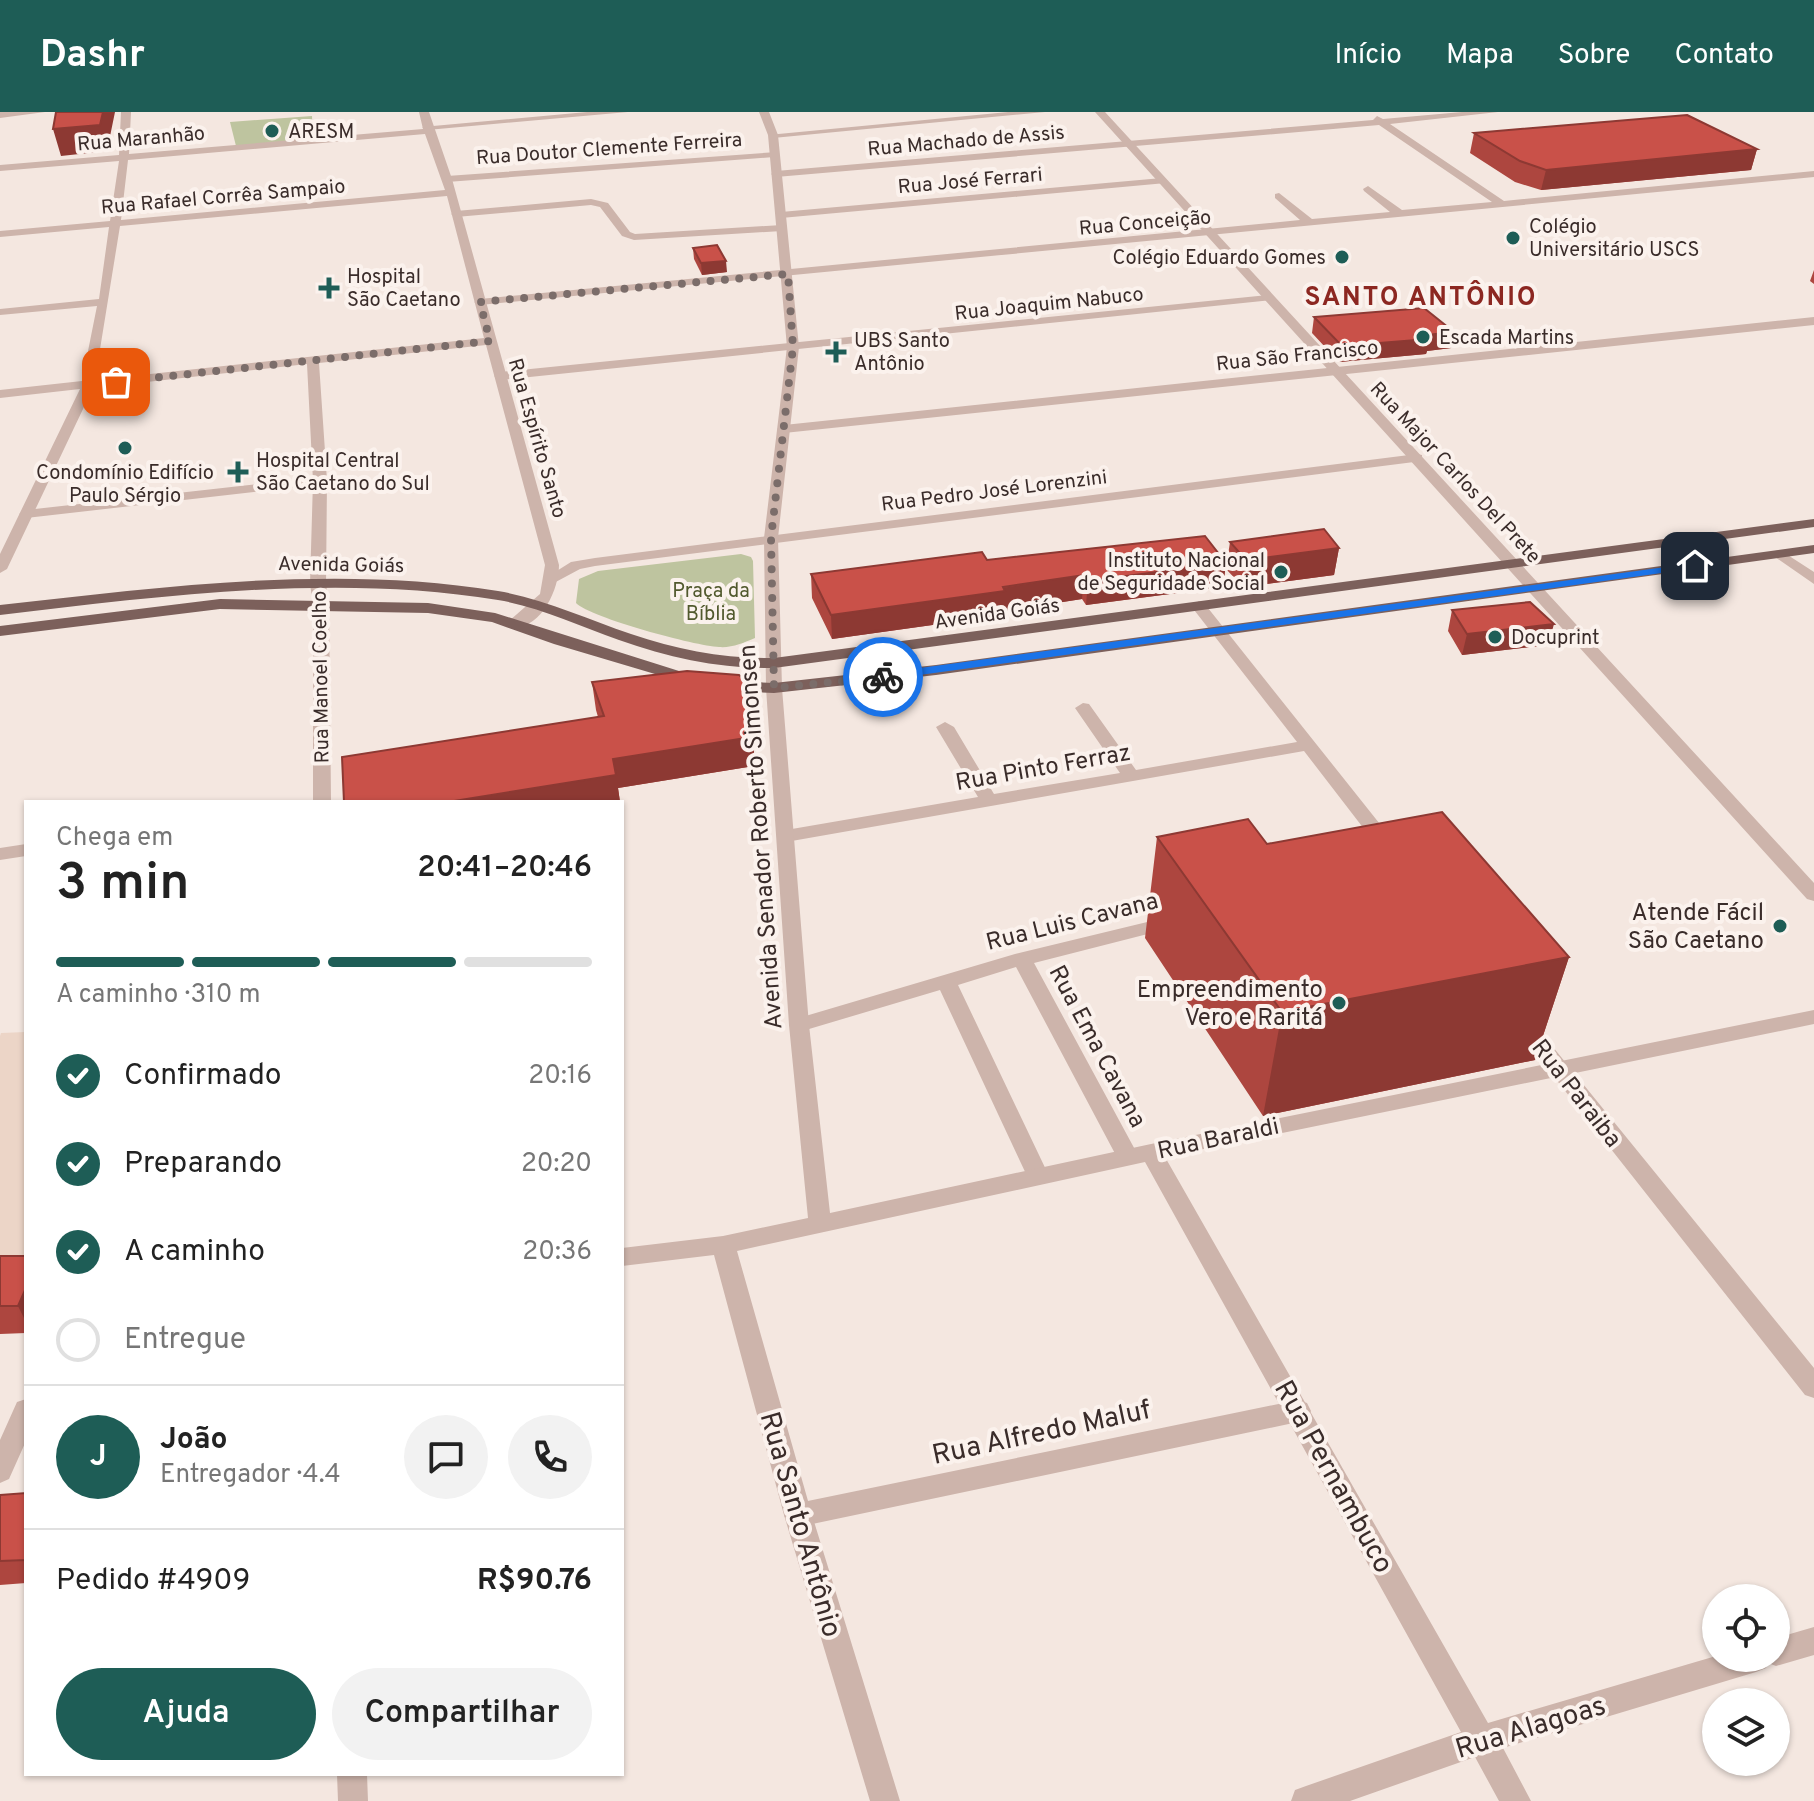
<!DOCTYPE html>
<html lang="pt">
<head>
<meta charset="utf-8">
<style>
	body { margin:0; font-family:Overpass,sans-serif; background:#f2f2f2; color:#222; height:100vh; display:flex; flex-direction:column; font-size:30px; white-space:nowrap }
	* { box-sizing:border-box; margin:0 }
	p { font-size:26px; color:#767676 }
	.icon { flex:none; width:44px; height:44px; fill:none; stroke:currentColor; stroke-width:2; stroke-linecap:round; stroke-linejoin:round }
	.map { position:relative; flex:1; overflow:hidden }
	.details { position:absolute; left:24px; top:688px; width:600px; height:976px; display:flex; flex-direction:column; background:#fff; border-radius:0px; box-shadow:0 2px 6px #0004 }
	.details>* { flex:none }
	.buttons { position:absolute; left:1702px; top:1472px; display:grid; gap:16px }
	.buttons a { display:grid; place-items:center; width:88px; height:88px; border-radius:50%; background:#fff; box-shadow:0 2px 6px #0004; font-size:40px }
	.pin { position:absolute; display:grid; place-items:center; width:68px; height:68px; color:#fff; margin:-34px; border-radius:16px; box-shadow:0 4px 12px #0006 }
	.courier { position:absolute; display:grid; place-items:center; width:80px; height:80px; margin:-40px; border:6px solid #1a73e8; border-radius:50%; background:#fff; color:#222; box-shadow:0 2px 10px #0007 }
	.overview em { font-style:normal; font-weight:600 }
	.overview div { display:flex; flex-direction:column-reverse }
	.overview { display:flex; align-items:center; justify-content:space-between; height:136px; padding:0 32px }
	h1 { font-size:52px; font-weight:600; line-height:60px }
	.bar { display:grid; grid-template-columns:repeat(4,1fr); gap:12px 8px; align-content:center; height:96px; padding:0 32px }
	.bar i { height:10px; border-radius:6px; background:#e0e0e0 }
	.bar .on { background:#1e5d56 }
	.bar p { grid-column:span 4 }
	.line { display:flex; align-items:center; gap:20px; padding:0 32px; border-top:2px solid #e0e0e0 }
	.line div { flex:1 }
	.round { display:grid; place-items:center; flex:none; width:84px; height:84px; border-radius:42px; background:#f2f2f2 }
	ol { padding:0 32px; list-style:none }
	li { display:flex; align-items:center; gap:24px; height:88px }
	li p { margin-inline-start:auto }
	li .icon { padding:8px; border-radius:50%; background:#1e5d56; color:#fff; stroke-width:4 }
	li:last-child { color:#767676 }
	li i { width:44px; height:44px; border:4px solid #e0e0e0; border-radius:50% }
	.cta { display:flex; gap:16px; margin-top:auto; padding:16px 32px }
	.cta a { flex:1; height:92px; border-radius:48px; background:#1e5d56; color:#fff; font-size:32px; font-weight:600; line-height:92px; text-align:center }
	.cta a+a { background:#f2f2f2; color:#222 }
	header { display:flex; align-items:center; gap:48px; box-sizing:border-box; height:112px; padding:0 40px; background:#1e5d56; color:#fff }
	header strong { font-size:38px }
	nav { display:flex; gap:44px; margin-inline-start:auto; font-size:28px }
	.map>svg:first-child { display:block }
</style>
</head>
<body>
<header>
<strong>Dashr</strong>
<nav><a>Início</a><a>Mapa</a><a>Sobre</a><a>Contato</a></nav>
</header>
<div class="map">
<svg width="1814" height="1689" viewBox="0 0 1814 1689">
	<rect width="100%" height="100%" fill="#f4e7e0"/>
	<!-- green -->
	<path fill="#bec49f" d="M 312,4 L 313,27 L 236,34 L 230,10 Z
		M 741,442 L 751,445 L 753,449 L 755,526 C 743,531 732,536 719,535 C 696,534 591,506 576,491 L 579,467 L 598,459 Z"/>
	<!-- plaza -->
	<path fill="#ecd5c7" d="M 26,920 L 26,1154 L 0,1154 L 0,924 L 1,921 Z"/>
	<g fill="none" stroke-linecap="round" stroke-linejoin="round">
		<!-- minor -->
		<path fill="#cdb4ab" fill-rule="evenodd" d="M 587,0 L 628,0 L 427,18 L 422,15 Z
			M 1008,0 L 1045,0 L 773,26 L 768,23 Z
			M 1462,0 L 1498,0 L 1390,12 L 1504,89 L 1814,59 L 1814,65 L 480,193 L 474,190 L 480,187 L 1300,108 L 1275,86 L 1275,82 L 1279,81 L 1312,107 L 1390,100 L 1364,79 L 1363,77 L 1368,74 L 1402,98 L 1492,90 L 1379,13 L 776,65 L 771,62 L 776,59 L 1373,8 L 1377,4 L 1383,7 Z
			M 777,40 L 774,45 L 447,70 L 442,67 L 447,64 Z
			M 1162,66 L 1166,71 L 781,106 L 776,103 L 781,100 Z
			M 591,87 L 608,91 L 630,120 L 635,122 L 782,113 L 787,116 L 782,119 L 634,128 L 622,124 L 600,95 L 591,93 L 456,105 L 451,102 L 456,99 Z
			M 1268,183 L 1272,184 L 1272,188 L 500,268 L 494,264 L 500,260 Z
			M 1814,205 L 1814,213 L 784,321 L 777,317 L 784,313 Z
			M 1417,342 L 1422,343 L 1422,349 L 595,454 L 580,457 L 552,472 L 544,467 L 571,450 L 595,446 Z
			M 320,365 L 325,366 L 325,372 L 26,406 L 19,402 L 26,398 Z
			M 1780,438 L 1814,460 L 1814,472 L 1775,445 L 1775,439 Z
			M 1199,489 L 1204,491 L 1395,731 L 1397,735 L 1395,739 L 1381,739 L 1304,639 L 786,730 L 777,724 L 786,718 L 978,685 L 936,615 L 945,610 L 954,615 L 994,682 L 1120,661 L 1075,596 L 1083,591 L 1089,592 L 1136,658 L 1297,630 L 1191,494 Z
			M 26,732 L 26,744 L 0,748 L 0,736 Z
			M 1172,804 L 1179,806 L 1182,810 L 1179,814 L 1034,851 L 1139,1045 L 1136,1051 L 1128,1053 L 1120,1051 L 1016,855 L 958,873 L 1049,1064 L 1046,1070 L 1038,1073 L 1030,1070 L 1027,1064 L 940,878 L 799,920 L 792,918 L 789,913 L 792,908 L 1015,842 Z
			M 1524,906 L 1531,908 L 1814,1256 L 1814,1286 L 1805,1283 L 1517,918 L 1514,913 L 1517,908 Z
			M 26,1287 L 26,1329 L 9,1367 L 0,1371 L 0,1328 L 17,1290 Z
			M 1298,1288 L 1307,1291 L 1311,1299 L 1307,1307 L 1298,1310 L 798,1415 L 788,1412 L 784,1403 L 788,1394 L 798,1391 Z"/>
		<!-- tertiary -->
		<path fill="#cdb4ab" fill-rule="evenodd" d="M 0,0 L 45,0 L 0,6 Z
			M 121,0 L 131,0 L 129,42 L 423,17 L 419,0 L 429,0 L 452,67 L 559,453 C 559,478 540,520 509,515 L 509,509 L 540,482 L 545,453 L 486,233 L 319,251 L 327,369 L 326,472 L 329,492 L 331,690 L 313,690 L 313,492 L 310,472 L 313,369 L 307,252 L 93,276 L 7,457 L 0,461 L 0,442 L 80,277 L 0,286 L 0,278 L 82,269 L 97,194 L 0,203 L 0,197 L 99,187 L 109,115 L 0,125 L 0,119 L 110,109 L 119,49 L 0,59 L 0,53 L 119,43 ZM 425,22 L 445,78 L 121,108 L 128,48 ZM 447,84 L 484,226 L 95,268 L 120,114 Z
			M 759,0 L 769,0 L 778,23 L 799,235 L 778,426 L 782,576 L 809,913 L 830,1101 L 1151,1032 L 1814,898 L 1814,912 L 1165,1045 L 1488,1611 L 1716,1544 L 1776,1546 L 1776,1526 L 1814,1515 L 1814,1543 L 1776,1554 L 1768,1551 L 1766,1556 L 1756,1560 L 1503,1636 L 1531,1689 L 1499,1689 L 1475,1645 L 1350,1689 L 1291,1689 L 1295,1678 L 1306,1674 L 1461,1620 L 1145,1050 L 737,1139 L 812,1403 L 900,1689 L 870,1689 L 784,1403 L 714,1143 L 622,1154 L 622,1136 L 723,1124 L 808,1106 L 789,913 L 766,576 L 764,426 L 787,235 L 768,23 Z
			M 1095,0 L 1105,0 L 1814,771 L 1814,789 L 1807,787 Z
			M 337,1662 L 367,1662 L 368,1689 L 338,1689 Z"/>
		<!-- primary -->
		<path fill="#7c605b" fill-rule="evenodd" d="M 1814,407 L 1814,415 L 774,556 C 721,557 670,546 619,528 C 579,514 540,495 498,488 C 335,461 163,484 0,503 L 0,493 C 163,475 335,452 498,479 C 544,487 587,507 631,522 C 678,538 725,547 774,546 Z
			M 1814,433 L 1814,441 L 936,563 L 774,581 L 727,579 L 719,574 L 727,569 L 774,571 L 936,553 Z
			M 220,487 L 428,491 L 495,501 L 698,565 L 700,568 L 692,573 L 554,532 L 492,510 L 428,501 L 220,497 L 0,524 L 0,514 Z"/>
	</g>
	<!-- wall -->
	<path fill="#ad463f" d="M 1474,21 L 1757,37 L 1751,58 L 1541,78 L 1515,70 L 1470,41 Z
		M 693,136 L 727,160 L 702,163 L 694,147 Z
		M 1814,158 L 1814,172 L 1810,169 Z
		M 1314,205 L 1454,220 L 1451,236 L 1427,239 L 1426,242 L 1339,250 L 1312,221 Z
		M 1230,430 L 1339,436 L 1334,463 L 1243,475 L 1226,457 Z
		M 987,448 L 1226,451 L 1223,475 L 1086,493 L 1082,487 L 1004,499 L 1004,503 L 832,527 L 812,486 L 811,462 Z
		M 1452,498 L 1548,533 L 1462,543 L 1448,519 Z
		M 592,570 L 752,574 L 754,603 L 754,654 L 618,676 L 620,690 L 344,690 L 598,605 L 596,598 Z
		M 1157,725 L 1267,732 L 1569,845 L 1535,948 L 1263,1004 L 1145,826 Z
		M 0,1144 L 26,1144 L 26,1221 L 0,1222 Z
		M 26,1381 L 26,1471 L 0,1473 L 0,1383 Z"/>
	<!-- shaded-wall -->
	<path fill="#8d3933" d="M 103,0 L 115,0 L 107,39 L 61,44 L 53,17 Z
		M 1757,37 L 1751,58 L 1541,78 L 1546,58 Z
		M 726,149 L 727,160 L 702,163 L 701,151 Z
		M 1454,220 L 1451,236 L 1427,239 L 1426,242 L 1339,250 L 1342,234 Z
		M 1339,436 L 1334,463 L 1243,475 L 1246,448 Z
		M 1226,451 L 1223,475 L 1086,493 L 1088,469 Z
		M 1084,463 L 1082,487 L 1004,499 L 1004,503 L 832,527 L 831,503 Z
		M 1554,512 L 1548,533 L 1462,543 L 1467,522 Z
		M 752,574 L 754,603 L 754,654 L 618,676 L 620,690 L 448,690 L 613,647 Z
		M 1569,845 L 1535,948 L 1263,1004 L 1282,900 Z
		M 26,1176 L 26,1210 L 18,1194 Z"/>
	<!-- building -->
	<path fill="#c95149" stroke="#8d3933" stroke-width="2" d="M 56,0 L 103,0 L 100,13 L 53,17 Z
		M 1687,3 L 1757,37 L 1546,58 L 1520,49 L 1474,21 Z
		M 717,133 L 726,149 L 701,151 L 693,136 Z
		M 1424,196 L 1454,220 L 1426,223 L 1429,227 L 1342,234 L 1314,205 Z
		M 1324,417 L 1339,436 L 1246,448 L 1230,430 Z
		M 1205,424 L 1226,451 L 1088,469 L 1084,463 L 1003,475 L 1005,479 L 831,503 L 811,462 L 982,440 L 987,448 Z
		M 1530,490 L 1554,512 L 1467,522 L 1452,498 Z
		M 687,559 L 739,563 L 752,574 L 752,625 L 613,647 L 616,663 L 448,690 L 344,690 L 342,645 L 604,604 L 592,570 Z
		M 1442,700 L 1569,845 L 1282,900 L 1157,725 L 1248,707 L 1267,732 Z
		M 0,1144 L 26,1144 L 26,1176 L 18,1194 L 0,1194 Z
		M 26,1381 L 26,1448 L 0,1449 L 0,1383 Z"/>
	<!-- route -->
	<path fill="#1a73e8" d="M 1695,451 L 1698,456 L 883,568 L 877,565 L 883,561 Z"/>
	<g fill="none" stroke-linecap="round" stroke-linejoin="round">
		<!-- done -->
		<path stroke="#7b6d6a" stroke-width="8" stroke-dasharray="0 14.4" d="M 116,270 L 490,229 L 480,190 L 788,162 L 793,235 L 771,426 L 774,576 L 883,565"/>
	</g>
	<!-- markers -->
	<g fill="#1e5d56" stroke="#fbf2ed" stroke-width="3">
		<circle cx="272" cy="19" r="8"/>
		<circle cx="1513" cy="126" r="8"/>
		<circle cx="1342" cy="145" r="8"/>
		<path d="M325 164h8v8h8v8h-8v8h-8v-8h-8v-8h8z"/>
		<circle cx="1423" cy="225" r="8"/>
		<path d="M832 228h8v8h8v8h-8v8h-8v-8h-8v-8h8z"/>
		<circle cx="125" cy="336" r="8"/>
		<path d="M234 348h8v8h8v8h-8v8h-8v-8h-8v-8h8z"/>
		<circle cx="1281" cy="460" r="8"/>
		<circle cx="1495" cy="525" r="8"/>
		<circle cx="1780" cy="814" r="8"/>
		<circle cx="1339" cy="891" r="8"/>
	</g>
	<g text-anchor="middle" stroke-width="8" stroke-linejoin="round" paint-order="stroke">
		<!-- far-poi labels -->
		<g font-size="20" fill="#3a2c2a" stroke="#fbf2ed" text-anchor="start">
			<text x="288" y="26">ARESM</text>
			<text x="1529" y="121">Colégio<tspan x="1529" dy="23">Universitário USCS</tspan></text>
			<text x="1326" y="152" text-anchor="end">Colégio Eduardo Gomes</text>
			<text x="347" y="171">Hospital<tspan x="347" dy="23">São Caetano</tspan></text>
			<text x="1439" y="232">Escada Martins</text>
			<text x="854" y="235">UBS Santo<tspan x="854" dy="23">Antônio</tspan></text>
			<text x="256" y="355">Hospital Central<tspan x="256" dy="23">São Caetano do Sul</tspan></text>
			<text x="125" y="367" text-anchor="middle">Condomínio Edifício<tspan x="125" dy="23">Paulo Sérgio</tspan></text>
			<text x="1265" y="455" text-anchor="end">Instituto Nacional<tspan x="1265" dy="23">de Seguridade Social</tspan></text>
			<text x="1511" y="532">Docuprint</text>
		</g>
		<!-- far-street labels -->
		<g font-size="20" fill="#3a2c2a" stroke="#fbf2ed">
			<text transform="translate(141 26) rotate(-5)" y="7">Rua Maranhão</text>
			<text transform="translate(966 28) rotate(-5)" y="7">Rua Machado de Assis</text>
			<text transform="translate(609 36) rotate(-4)" y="7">Rua Doutor Clemente Ferreira</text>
			<text transform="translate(970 68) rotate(-5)" y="7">Rua José Ferrari</text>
			<text transform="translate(223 84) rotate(-5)" y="7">Rua Rafael Corrêa Sampaio</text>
			<text transform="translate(1145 110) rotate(-5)" y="7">Rua Conceição</text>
			<text transform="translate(1049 191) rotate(-6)" y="7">Rua Joaquim Nabuco</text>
			<text transform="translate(1297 243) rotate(-6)" y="7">Rua São Francisco</text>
			<text transform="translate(538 326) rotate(74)" y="7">Rua Espírito Santo</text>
			<text transform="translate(1456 360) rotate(47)" y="7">Rua Major Carlos Del Prete</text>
			<text transform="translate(994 378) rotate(-7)" y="7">Rua Pedro José Lorenzini</text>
			<text transform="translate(341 452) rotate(1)" y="7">Avenida Goiás</text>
			<text transform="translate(997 501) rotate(-8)" y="7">Avenida Goiás</text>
			<text transform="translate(320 565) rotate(-91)" y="7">Rua Manoel Coelho</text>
		</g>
		<!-- far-park labels -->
		<g font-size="20" fill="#51592d" stroke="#fbf2ed">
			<text x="711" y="485">Praça da<tspan x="711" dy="23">Bíblia</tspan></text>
		</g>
		<!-- street labels -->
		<g font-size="24" fill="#3a2c2a" stroke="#fbf2ed">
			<text transform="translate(1043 655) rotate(-10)" y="8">Rua Pinto Ferraz</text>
			<text transform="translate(760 725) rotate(-94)" y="8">Avenida Senador Roberto Simonsen</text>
			<text transform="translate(1072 809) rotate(-14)" y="8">Rua Luis Cavana</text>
			<text transform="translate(1098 934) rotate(62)" y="8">Rua Ema Cavana</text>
			<text transform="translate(1577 981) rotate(52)" y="8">Rua Paraiba</text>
			<text transform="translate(1218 1026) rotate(-12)" y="8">Rua Baraldi</text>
		</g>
		<!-- poi labels -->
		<g font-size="24" fill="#3a2c2a" stroke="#fbf2ed" text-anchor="end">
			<text x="1764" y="808">Atende Fácil<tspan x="1764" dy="28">São Caetano</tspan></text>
			<text x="1323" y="885">Empreendimento<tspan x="1323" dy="28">Vero e Raritá</tspan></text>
		</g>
		<!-- far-district labels -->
		<g font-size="26" font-weight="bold" letter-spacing="2" fill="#8c2721" stroke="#fbf2ed">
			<text x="1421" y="193">SANTO ANTÔNIO</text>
		</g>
		<!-- near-street labels -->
		<g font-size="28" fill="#3a2c2a" stroke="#fbf2ed">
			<text transform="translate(1041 1319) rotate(-12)" y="10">Rua Alfredo Maluf</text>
			<text transform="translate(1335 1364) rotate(61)" y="10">Rua Pernambuco</text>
			<text transform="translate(802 1412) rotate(74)" y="10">Rua Santo Antônio</text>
			<text transform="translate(1530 1614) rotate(-17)" y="10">Rua Alagoas</text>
		</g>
	</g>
</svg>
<div class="buttons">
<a><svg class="icon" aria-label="locate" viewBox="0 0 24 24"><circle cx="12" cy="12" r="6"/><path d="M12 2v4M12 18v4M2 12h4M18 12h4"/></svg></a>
<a><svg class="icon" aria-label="layers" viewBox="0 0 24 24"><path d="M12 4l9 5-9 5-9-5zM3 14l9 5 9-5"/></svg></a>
</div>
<div class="pin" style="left:116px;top:270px;background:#ea580c"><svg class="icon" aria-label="bag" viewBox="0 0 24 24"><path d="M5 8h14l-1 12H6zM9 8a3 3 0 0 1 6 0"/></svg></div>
<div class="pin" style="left:1695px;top:454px;background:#1f2937"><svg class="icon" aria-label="home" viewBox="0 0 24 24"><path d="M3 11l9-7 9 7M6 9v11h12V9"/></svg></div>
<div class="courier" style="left:883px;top:565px"><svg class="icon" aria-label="bike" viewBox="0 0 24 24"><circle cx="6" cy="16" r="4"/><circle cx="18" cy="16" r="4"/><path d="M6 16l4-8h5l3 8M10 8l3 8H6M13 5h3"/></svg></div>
<section class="details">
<div class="overview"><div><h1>3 min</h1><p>Chega em</p></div><em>20:41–20:46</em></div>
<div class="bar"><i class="on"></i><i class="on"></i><i class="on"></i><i></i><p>A caminho · 310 m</p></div>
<ol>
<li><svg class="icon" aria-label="check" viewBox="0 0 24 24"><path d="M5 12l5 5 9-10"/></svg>Confirmado<p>20:16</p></li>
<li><svg class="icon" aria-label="check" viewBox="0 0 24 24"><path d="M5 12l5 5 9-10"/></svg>Preparando<p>20:20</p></li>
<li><svg class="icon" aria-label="check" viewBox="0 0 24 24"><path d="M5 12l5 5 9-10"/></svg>A caminho<p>20:36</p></li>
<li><i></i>Entregue</li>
</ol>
<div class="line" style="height:144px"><b class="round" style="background:#1e5d56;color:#fff">J</b><div><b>João</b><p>Entregador · 4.4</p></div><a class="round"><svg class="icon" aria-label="chat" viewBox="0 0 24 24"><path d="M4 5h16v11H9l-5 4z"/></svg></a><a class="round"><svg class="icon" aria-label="phone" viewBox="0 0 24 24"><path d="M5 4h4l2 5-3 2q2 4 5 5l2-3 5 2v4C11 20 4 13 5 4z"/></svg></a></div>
<div class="line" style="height:104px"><div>Pedido #4909</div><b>R$90.76</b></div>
<div class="cta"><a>Ajuda</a><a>Compartilhar</a></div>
</section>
</div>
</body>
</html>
